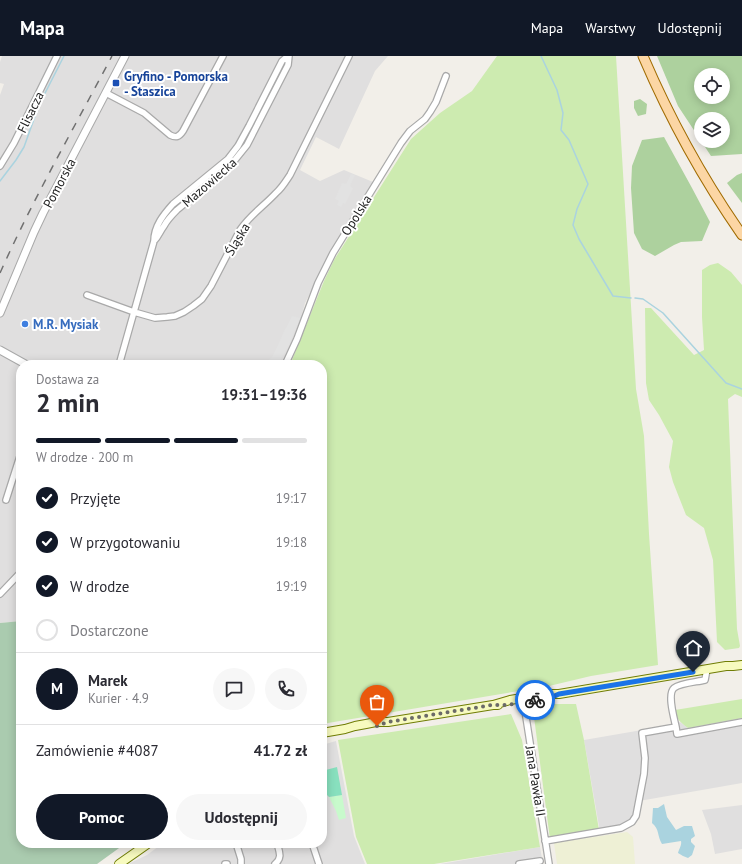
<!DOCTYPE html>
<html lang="pl">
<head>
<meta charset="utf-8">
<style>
	body { margin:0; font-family:"PT Sans",sans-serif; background:#f7f7f7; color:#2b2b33; height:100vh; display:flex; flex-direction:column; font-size:15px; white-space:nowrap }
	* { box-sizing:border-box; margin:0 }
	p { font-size:13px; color:#7c7c81 }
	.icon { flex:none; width:22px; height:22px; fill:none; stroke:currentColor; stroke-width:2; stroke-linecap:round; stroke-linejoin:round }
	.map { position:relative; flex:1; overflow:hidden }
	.drawer { position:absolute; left:16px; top:304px; width:311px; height:488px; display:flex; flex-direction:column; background:#fff; border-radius:16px; box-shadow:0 2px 10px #0003 }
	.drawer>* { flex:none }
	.buttons { position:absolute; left:694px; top:12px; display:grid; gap:8px }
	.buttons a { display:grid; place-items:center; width:36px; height:36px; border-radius:50%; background:#fff; box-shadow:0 2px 10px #0003; font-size:20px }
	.pin { position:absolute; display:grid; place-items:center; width:34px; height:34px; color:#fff; margin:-41px -17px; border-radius:50% 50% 50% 0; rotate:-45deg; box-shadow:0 0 4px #0007 }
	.pin .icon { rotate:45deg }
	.courier { position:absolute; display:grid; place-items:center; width:40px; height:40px; margin:-20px; border:3px solid #1a73e8; border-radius:50%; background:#fff; color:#222; box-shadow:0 1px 5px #0007 }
	.summary em { font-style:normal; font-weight:700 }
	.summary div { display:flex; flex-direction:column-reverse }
	.summary { display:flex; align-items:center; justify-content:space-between; height:68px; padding:0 20px }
	h1 { font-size:26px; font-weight:700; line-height:30px }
	.bar { display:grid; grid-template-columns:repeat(4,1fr); gap:6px 4px; align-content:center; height:48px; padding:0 20px }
	.bar i { height:5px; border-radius:3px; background:#e1e1e2 }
	.bar .current { background:#111827 }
	.bar p { grid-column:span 4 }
	.line { display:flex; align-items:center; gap:10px; padding:0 20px; border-top:1px solid #e1e1e2 }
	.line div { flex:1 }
	.round { display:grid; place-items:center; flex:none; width:42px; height:42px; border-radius:21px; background:#f7f7f7 }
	ol { padding:0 20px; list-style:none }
	li { display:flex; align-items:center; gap:12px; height:44px }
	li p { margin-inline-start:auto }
	li .icon { padding:4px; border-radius:50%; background:#111827; color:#fff; stroke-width:4 }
	li:last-child { color:#7c7c81 }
	li i { width:22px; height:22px; border:2px solid #e1e1e2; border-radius:50% }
	.button { display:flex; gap:8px; margin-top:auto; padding:8px 20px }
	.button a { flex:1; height:46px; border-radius:24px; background:#111827; color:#fff; font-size:16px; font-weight:700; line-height:46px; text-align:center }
	.button a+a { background:#f7f7f7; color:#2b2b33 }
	header { display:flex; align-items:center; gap:24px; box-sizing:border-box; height:56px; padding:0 20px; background:#111827; color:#fff }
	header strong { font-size:19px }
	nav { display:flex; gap:22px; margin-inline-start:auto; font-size:14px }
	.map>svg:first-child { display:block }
</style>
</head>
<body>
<header>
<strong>Mapa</strong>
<nav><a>Mapa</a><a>Warstwy</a><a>Udostępnij</a></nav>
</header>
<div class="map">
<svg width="742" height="808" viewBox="0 0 742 808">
	<rect width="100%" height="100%" fill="#f2efe9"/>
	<!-- residential -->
	<path fill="#e0dfdf" d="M 2,0 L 388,0 L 375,15 L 339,93 L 316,81 L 300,114 L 320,125 L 344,114 L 373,126 L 355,153 L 305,247 L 301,262 L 290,290 L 282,306 L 279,309 L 21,309 L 21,565 L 0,567 L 0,39 L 4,28 L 0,27 L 0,6 Z
		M 742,662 L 742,727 L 639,745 L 633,766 L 600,776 L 584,684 L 671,669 L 680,666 L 688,672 Z
		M 336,685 L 354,780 L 365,808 L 128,808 L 147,799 L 163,787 L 322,787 L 322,689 Z
		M 742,749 L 742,793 L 715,798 L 711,778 L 702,754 Z
		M 540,791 L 543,808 L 440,808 Z"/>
	<!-- farmland -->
	<path fill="#eef0d5" d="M 627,776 L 633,781 L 635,808 L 557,808 L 554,787 Z"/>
	<!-- grass -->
	<path fill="#cdebb0" d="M 497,0 L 616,0 L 636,333 L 644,380 L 649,478 L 658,609 L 591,620 L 549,630 L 322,668 L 322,309 L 290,309 L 324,225 L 334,204 L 411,83 L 440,57 L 472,35 Z
		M 283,8 L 285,9 L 248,83 L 241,93 L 223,114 L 180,150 L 158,177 L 161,166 L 174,150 L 228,105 Z
		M 718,207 L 731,216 L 742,229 L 742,341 L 735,338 L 728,343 L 737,573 L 740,590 L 739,592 L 725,594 L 717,586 L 713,504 L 704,472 L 686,459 L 673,426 L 669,411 L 673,385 L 659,359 L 649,344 L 646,327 L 645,252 L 651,252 L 694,299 L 704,294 L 702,261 L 702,214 L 710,209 Z
		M 742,643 L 742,662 L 688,672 C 680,666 677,664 675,654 Z
		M 551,648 L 576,648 L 584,684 L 599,774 L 550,783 L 534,661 L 541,650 Z
		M 511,658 L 522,684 L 540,791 L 434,808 L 367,808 L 356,781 L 338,684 Z"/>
	<!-- forest -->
	<path fill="#add19e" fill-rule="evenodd" d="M 657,0 L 742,0 L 742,98 L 711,100 L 678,50 ZM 701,19 L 723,19 L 723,41 L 701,41 ZM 701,63 L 723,63 L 723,85 L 701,85 Z
		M 640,43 L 647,48 L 646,58 L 638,60 L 634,52 L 634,45 Z
		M 664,81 L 692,132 L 710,166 L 702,185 L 681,186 L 674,189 L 655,200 L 642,193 L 634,177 L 631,132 L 632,110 L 642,84 Z
		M 742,117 L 742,147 L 727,127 L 737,119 Z"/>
	<!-- cemetery -->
	<path fill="#aacbaf" d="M 21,565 L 21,787 L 126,787 L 97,808 L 0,808 L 0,567 Z"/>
	<!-- park -->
	<path fill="#c8facc" d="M 342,739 L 346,762 L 339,764 L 336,755 L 329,741 Z"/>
	<!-- pitch -->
	<path fill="#88e0be" d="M 337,711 L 342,739 L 329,741 L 327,739 L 322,721 L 322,715 Z"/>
	<!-- parking -->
	<path fill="#e2e2e2" d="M 351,118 L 355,119 L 350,130 L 353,132 L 345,148 L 343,147 L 341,151 L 337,149 L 339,145 L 335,143 L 342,127 L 346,128 Z
		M 292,260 L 300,262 L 289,289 L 280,305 L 278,309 L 263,309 L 272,301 L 279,287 L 285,273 L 286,272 Z"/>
	<!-- water -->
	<path fill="#aad3df" d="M 664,748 L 667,761 L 676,774 L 684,770 L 692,770 L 695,780 L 691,783 L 691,786 L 695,790 L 692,799 L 688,802 L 683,800 L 678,797 C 679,793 682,789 681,785 L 662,788 C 657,780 660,774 652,767 L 653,752 L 658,752 Z"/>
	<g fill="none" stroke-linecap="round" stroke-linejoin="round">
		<!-- stream -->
		<path stroke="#aad3df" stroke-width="1.5" d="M 541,0 L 557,34 L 563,57 L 561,74 L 569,84 L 588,128 L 577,153 L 573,169 L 579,183 L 613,240 L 631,242
			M 0,125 L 16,104 L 24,91 L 39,49 L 64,0
			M 635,242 L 643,243 L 663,257 L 726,327 L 742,333"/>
		<defs>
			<path id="minor" d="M 106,37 L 144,57 L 170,79 C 176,82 179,81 183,75 L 223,0
				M 0,110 L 14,87 L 57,0
				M 154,185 C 159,180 160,175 164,170 C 167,164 172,159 177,154 L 230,110 L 247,89 L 288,9 L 289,0
				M 87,239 L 134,256 L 155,262 L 167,261 L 175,260 L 184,256 L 193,250 L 202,243 L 211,230 L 240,174 C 250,159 264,150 276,137 C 282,132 286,125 290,119 L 349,0
				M 119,309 L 154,185 C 154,170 164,158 173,148 L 228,103 L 238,90 L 249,70 L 282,5 L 288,0
				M 285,309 L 297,283 L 318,227 L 333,197 L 401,87 L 410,75 L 425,63 L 430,56 L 436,46 L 446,20
				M 6,444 L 21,397
				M 0,538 L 21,516
				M 523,642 L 549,808
				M 676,671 C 674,662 667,638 674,632 C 680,627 697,626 705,624 L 707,613
				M 545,785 L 621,772 L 632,766 L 636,760 L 644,718 L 645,702 L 642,677 L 676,671 L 677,678 L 742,666
				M 236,787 L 241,803 L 241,808
				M 312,787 L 319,808
				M 225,808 L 227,808
				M 275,808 C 283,802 279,795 277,787
				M 519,808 L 540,805"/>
			<path id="tertiary" d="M 0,257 L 34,176 L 43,157 L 125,0
				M 0,294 L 27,309"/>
			<path id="secondary" d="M 493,649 L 510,644 L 546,638 L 559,638 L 726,610 L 733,610 L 742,609
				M 322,677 L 345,673 L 355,670 L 366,668 L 376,666 L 388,666 L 493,649 L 498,649
				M 119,808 L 149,787"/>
			<path id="primary" d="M 643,0 C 670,63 703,123 742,179"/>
		</defs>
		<!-- minor casing -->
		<use href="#minor" stroke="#a9a9a9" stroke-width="8"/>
		<!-- tertiary casing -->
		<use href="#tertiary" stroke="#a9a9a9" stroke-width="9"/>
		<!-- secondary casing -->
		<use href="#secondary" stroke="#707d05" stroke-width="10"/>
		<!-- primary casing -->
		<use href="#primary" stroke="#a06b00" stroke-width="11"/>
		<!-- minor -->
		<use href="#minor" stroke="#fff" stroke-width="5.5"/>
		<!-- tertiary -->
		<use href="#tertiary" stroke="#fff" stroke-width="7"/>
		<!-- secondary -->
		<use href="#secondary" stroke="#f7fabf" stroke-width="8"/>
		<!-- primary -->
		<use href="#primary" stroke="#fcd6a4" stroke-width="9"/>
		<!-- rail -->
		<path stroke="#707070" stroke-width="1.5" stroke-dasharray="8 8" stroke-linecap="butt" d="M 0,217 C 33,143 74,72 112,0"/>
	</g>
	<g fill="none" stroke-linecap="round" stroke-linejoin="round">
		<!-- done -->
		<path stroke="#6b6a68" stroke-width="4" stroke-dasharray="0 7.2" d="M 377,670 L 388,666 L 492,649 L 507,649 L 535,644"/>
		<!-- route -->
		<path stroke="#1a73e8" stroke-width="5" d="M 535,644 L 550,642 L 559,638 L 693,616"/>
	</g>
	<!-- markers -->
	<rect fill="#1a4fb4" stroke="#fff" stroke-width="1.5" x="112" y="23" width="8" height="8" rx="2"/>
	<circle fill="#3f7fe0" stroke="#fff" stroke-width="1.5" cx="25" cy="268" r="4"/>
	<g text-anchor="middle" stroke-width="4" stroke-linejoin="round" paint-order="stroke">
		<!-- transit labels -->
		<g font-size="13" font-weight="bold" fill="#164399" stroke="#fff" text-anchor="start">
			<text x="124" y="25">Gryfino - Pomorska<tspan x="124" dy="15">- Staszica</tspan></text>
		</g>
		<!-- street labels -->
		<g font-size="13" fill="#222" stroke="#fff">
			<text transform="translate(30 56) rotate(-64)" y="5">Flisacza</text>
			<text transform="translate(209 126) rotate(-41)" y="5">Mazowiecka</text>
			<text transform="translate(59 127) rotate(-62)" y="5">Pomorska</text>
			<text transform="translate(356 159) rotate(-58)" y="5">Opolska</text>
			<text transform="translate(237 183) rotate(-59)" y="5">Śląska</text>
			<text transform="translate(536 725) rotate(81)" y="5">Jana Pawła II</text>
		</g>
		<!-- shop labels -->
		<g font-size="13" font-weight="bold" fill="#366cbe" stroke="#fff" text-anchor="start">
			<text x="33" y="273">M.R. Mysiak</text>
		</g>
	</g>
</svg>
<div class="buttons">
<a><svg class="icon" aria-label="locate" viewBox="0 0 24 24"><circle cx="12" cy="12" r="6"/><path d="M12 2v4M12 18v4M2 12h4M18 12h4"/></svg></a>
<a><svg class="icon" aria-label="layers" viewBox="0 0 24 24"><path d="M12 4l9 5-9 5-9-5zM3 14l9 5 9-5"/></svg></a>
</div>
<div class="pin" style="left:377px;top:670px;background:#ea580c"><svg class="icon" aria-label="bag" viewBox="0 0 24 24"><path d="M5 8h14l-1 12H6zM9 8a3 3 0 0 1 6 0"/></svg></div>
<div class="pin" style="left:693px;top:616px;background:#1f2937"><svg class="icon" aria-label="home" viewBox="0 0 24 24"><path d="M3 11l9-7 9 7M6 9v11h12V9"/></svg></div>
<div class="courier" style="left:535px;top:644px"><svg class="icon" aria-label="bike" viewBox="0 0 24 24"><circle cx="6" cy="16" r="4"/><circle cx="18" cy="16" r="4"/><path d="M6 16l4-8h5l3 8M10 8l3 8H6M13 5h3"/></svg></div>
<section class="drawer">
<div class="summary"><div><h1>2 min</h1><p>Dostawa za</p></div><em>19:31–19:36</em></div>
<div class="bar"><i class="current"></i><i class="current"></i><i class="current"></i><i></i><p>W drodze · 200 m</p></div>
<ol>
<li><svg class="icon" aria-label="check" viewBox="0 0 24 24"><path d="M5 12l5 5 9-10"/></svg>Przyjęte<p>19:17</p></li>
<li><svg class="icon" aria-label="check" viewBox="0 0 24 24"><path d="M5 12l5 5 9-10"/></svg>W przygotowaniu<p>19:18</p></li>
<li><svg class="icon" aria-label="check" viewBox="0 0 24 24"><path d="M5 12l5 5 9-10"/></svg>W drodze<p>19:19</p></li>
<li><i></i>Dostarczone</li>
</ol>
<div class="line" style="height:72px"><b class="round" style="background:#111827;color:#fff">M</b><div><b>Marek</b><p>Kurier · 4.9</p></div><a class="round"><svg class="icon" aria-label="chat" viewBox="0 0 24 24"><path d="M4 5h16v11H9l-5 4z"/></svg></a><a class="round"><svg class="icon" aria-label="phone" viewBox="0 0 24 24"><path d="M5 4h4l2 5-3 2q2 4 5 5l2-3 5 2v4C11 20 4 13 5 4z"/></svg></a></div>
<div class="line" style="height:52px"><div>Zamówienie #4087</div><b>41.72 zł</b></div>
<div class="button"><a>Pomoc</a><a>Udostępnij</a></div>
</section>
</div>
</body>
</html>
